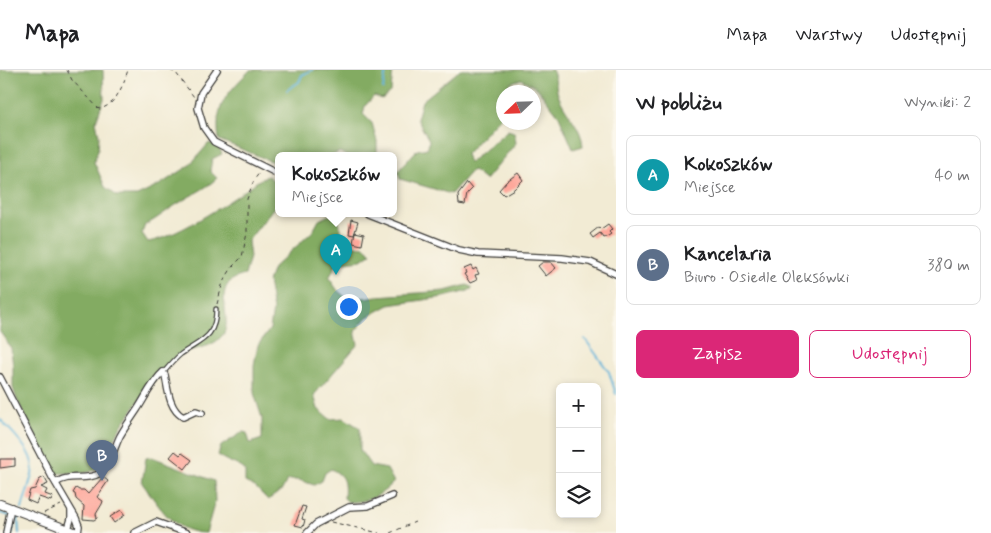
<!DOCTYPE html>
<html lang="pl">
<head>
<meta charset="utf-8">
<style>
  body { margin:0; font-family:Mynerve,sans-serif; background:#f6f6f6; color:#202124 }
  .controls { position:absolute; right:15px; bottom:15px; display:grid; overflow:hidden; border-radius:8px; box-shadow:0 2px 8px #0003 }
  .controls button { width:45px; height:45px; display:grid; place-items:center; padding:0; border:0; border-bottom:1px solid #e0e0e0; background:#fff; color:#202124; font:25px sans-serif }
  .compass { position:absolute; left:496px; top:15px; width:45px; height:45px; border-radius:50%; background:#fff; box-shadow:0 2px 8px #0003; rotate:247deg }
  .you { position:absolute; left:348px; top:236px; width:18px; height:18px; margin:-12px; border:4px solid #fff; border-radius:50%; background:#1a73e8; box-shadow:0 0 0 8px #1a73e833 }
  .badge { display:grid; place-items:center; width:32px; height:32px; border-radius:50%; background:#db2777; color:#fff; font-size:16px; font-weight:700 }
  .pin { position:absolute; translate:-50% -41px; filter:drop-shadow(0 1px 2px #0008) }
  .pin::after { content:''; position:absolute; top:26px; width:18px; height:15px; background:inherit; clip-path:polygon(0 0,100% 0,50% 100%) }
  .popup { position:absolute; left:275px; top:82px; width:122px; height:65px; box-sizing:border-box; display:grid; place-content:center; border-radius:8px; background:#fff; filter:drop-shadow(0 1px 4px #0005); font-size:16px; white-space:nowrap; color:#757577 }
  .popup b { font-size:19px; color:#202124 }
  .popup::after { content:''; position:absolute; left:50%; top:100%; margin-left:-10px; border:10px solid transparent; border-top-color:#fff }
  .list { margin:0; padding:0; list-style:none }
  h2 { display:flex; justify-content:space-between; align-items:center; height:65px; margin:0; padding:0 20px; font-size:21px }
  h2 small { font-size:16px; font-weight:400; color:#757577 }
  .list li { display:grid; grid-template-columns:32px 1fr auto; gap:15px; align-items:center; box-sizing:border-box; height:80px; margin:0 10px 10px; padding:0 10px; border:1px solid #e0e0e0; border-radius:8px }
  .list b { display:block; font-size:19px; white-space:nowrap }
  .list p { margin:0; font-size:16px; white-space:nowrap; color:#757577 }
  .list em { font-size:16px; font-style:normal; color:#757577 }
  .actions { display:flex; gap:10px; padding:15px 20px }
  .actions a { flex:1; padding:11px 0; border:1px solid #db2777; border-radius:8px; text-align:center; font-size:18px; color:#db2777 }
  .actions .main { background:#db2777; color:#fff }
  .icon { flex:none; width:28px; height:28px; fill:none; stroke:currentColor; stroke-width:2; stroke-linecap:round; stroke-linejoin:round }
  .map { position:relative; flex:none; width:616px; height:463px; overflow:hidden }
  header { display:flex; align-items:center; gap:30px; box-sizing:border-box; height:70px; padding:0 25px; background:#fff; border-bottom:1px solid #e0e0e0 }
  header strong { font-size:24px }
  nav { display:flex; gap:28px; margin-inline-start:auto; font-size:18px }
  main { display:flex }
  aside { flex:1; background:#fff }
  .map>svg:first-child { display:block }
  .forest { fill:#83ab62; stroke:#50643f }
  .lines { fill:none; stroke-linecap:round; stroke-linejoin:round }
  .stream { stroke:#5cb2d9; stroke-width:2 }
  .building { fill:#fea89b }
  .service-casing { stroke:#3c3b38; stroke-width:5.5 }
  .minor-casing { stroke:#3c3b38; stroke-width:8 }
  .tertiary-casing { stroke:#3c3b38; stroke-width:10 }
  .path { stroke:#3c3b38; stroke-width:1; stroke-dasharray:4 4; stroke-linecap:butt }
  .service { stroke:#fff; stroke-width:3 }
  .minor { stroke:#fff; stroke-width:5.5 }
  .tertiary { stroke:#fff; stroke-width:8 }
</style>
</head>
<body>
<header>
<strong>Mapa</strong>
<nav><a>Mapa</a><a>Warstwy</a><a>Udostępnij</a></nav>
</header>
<main>
<div class="map">
<svg width="616" height="463" viewBox="0 0 616 463">
  <rect width="100%" height="100%" fill="#fbf7ec"/>
  <filter id="ink" filterUnits="userSpaceOnUse"><feTurbulence type="fractalNoise" baseFrequency=".02" numOctaves="2"/><feDisplacementMap in="SourceGraphic" scale="10" xChannelSelector="R" yChannelSelector="G"/><feConvolveMatrix kernelMatrix="1 2 1 2 8 2 1 2 1" color-interpolation-filters="sRGB"/></filter>
  <filter id="wash" filterUnits="userSpaceOnUse"><feTurbulence type="fractalNoise" baseFrequency=".0096" numOctaves="4" result="noise"/><feDisplacementMap in="SourceGraphic" scale="20" xChannelSelector="R" yChannelSelector="G"/><feGaussianBlur stdDeviation="1.12" result="paint"/><feColorMatrix in="noise" values="0 0 0 0 0 0 0 0 0 0 0 0 0 0 0 0 0 1.4 0 .05"/><feComposite in="paint" operator="in"/></filter>
  <g filter="url(#wash)">
    <rect width="100%" height="100%" fill="#f2ebd4"/>
    <g class="forest">
      <path d="M0,0H103L104,29L96,51L99,66L98,80L94,92L105,117L117,126H137L156,117L189,96L209,73L218,76L222,84L212,89L210,101L217,108C206,119 192,124 179,133C167,140 159,148 145,155L142,163L148,172C175,167 216,140 240,124C251,117 256,110 268,106L278,114V132L248,171L250,187L245,205C241,206 234,208 231,211C215,224 234,251 222,266C209,282 186,276 172,290C156,306 144,323 132,341C128,347 122,354 119,360C112,373 110,387 99,397C89,407 69,401 55,404L17,330L13,318V297L11,278L0,262Z"/>
      <path d="M250,0H393L391,21L382,29L374,26L365,36L363,44L372,53L377,71V86H346L340,82L331,86H278V94L219,70C214,34 227,24 250,0Z"/>
      <path d="M460,0H552C557,9 555,18 559,27C566,44 582,57 583,76L573,79L559,46L537,18L521,9L510,13L508,22H503V44L466,84L469,93L508,60L514,62L516,73L485,110L472,100L451,124L400,109L398,101L417,80L428,78L429,70L417,49L422,31Z"/>
      <path d="M329,145L338,151C343,170 345,176 366,177L371,184L361,190L337,193L329,208L338,221L349,230L377,226L445,221L467,215L473,218L468,221L444,227L389,235L367,247L355,261L358,274L314,325L318,339L330,349L344,348L360,358V380L371,396L387,399L394,412C379,427 369,432 348,432L344,428C345,413 345,406 331,399L325,403L322,411L314,415L299,410H287L282,420L268,430L255,417L245,412V400C236,393 226,392 218,385L221,376L243,362L247,363L250,373L262,369V348L254,323V295L258,275L270,259L273,240L268,211L273,198L313,161L319,150Z"/>
      <path d="M152,387L214,411L215,431L206,463C173,463 160,437 142,413L146,388Z"/>
    </g>
    <g class="lines">
      <g class="stream">
        <path d="M383,19L386,0"/>
        <path d="M287,20L299,12L302,5L312,0"/>
        <path d="M585,269L609,302L616,324"/>
        <path d="M0,349C12,363 37,383 32,405C29,416 25,427 22,439"/>
        <path d="M0,443L18,448"/>
        <path d="M12,463L15,448"/>
        <path d="M19,463L18,448L20,443"/>
      </g>
    </g>
    <g id="blocks">
      <g class="building">
        <path d="M518,103L523,110L514,119L504,125L499,120L507,111Z"/>
        <path d="M467,113L472,119L467,124L465,135L459,134L458,125Z"/>
        <path d="M351,150L358,152L354,165L349,164Z"/>
        <path d="M608,154L612,159L609,162L611,164L608,166L604,168L600,163L593,168L590,164L599,157L601,159Z"/>
        <path d="M355,162L364,164L362,175L353,173Z"/>
        <path d="M543,192H551L556,198L546,206L538,196Z"/>
        <path d="M471,196L473,200L476,198L479,204L475,205L477,210L470,213L464,204L466,203L464,199Z"/>
        <path d="M175,381L180,385L182,383L192,390L185,399L170,387Z"/>
        <path d="M0,389H15V396L0,398Z"/>
        <path d="M44,407L48,414L41,417L47,420L45,424L53,427L51,431L39,427L36,434L27,430L30,420L35,419L39,410Z"/>
        <path d="M103,407L108,411L97,427L103,431L102,434L96,444L97,448L94,450L83,449L84,436L76,429L75,424L73,423L76,418L79,420H84L88,424Z"/>
        <path d="M302,436L306,437L302,449L305,450L303,457L295,455Z"/>
        <path d="M121,440L125,445L114,453L110,447Z"/>
      </g>
    </g>
  </g>
  <g filter="url(#ink)">
    <use href="#blocks" fill-opacity="0" stroke="#3c3b38" stroke-width="1"/>
    <g class="lines">
      <g class="service-casing">
        <path id="service" d="M164,302C169,296 175,289 181,284C201,270 216,268 216,239"/>
      </g>
      <g class="minor-casing">
        <g id="minor">
          <path d="M217,0L201,23L198,38L204,58L214,72L278,104"/>
          <path d="M368,144L459,180L478,184L562,188L590,192L616,204"/>
          <path d="M0,307L52,407L76,448L79,456L78,463"/>
          <path d="M56,413C68,403 87,412 100,403C111,394 114,378 120,366C125,357 131,349 137,340C145,328 152,312 163,302L165,305C168,320 169,339 183,347L196,341L202,343"/>
          <path d="M68,459L71,449V441"/>
          <path d="M6,463L11,437"/>
          <path d="M134,463L156,452L187,463"/>
          <path d="M307,463L316,454L349,437L368,436L392,426"/>
        </g>
      </g>
      <g class="tertiary-casing">
        <path id="tertiary" d="M0,434L77,463"/>
      </g>
      <g class="path">
        <path d="M67,0L72,10L99,39C116,36 123,15 128,0"/>
        <path d="M170,0L176,3L194,27"/>
        <path d="M217,234L223,212L233,196L242,187L247,163V129L254,110L260,102"/>
        <path d="M44,443L61,435"/>
        <path d="M331,452L379,463"/>
        <path d="M390,463L415,452"/>
      </g>
      <use href="#service" class="service"/>
      <use href="#minor" class="minor"/>
      <use href="#tertiary" class="tertiary"/>
    </g>
  </g>
</svg>
<div class="controls">
<button>+</button>
<button>−</button>
<button><svg class="icon" aria-label="layers" viewBox="0 0 24 24"><path d="M12 4l9 5-9 5-9-5zM3 14l9 5 9-5"/></svg></button>
</div>
<svg class="compass" viewBox="-18 -18 36 36"><path d="M0-13l5 13h-10z" fill="#e53935"/><path d="M0 13l5-13h-10z" fill="#757577"/></svg>
<div class="you"></div>
<div class="pin badge" style="left:336px;top:205px;background:#0f9aa8">A</div>
<div class="popup"><b>Kokoszków</b>Miejsce</div>
<div class="pin badge" style="left:102px;top:411px;background:#5c6f8a">B</div>
</div>
<aside>
<h2>W pobliżu<small>Wyniki: 2</small></h2>
<ul class="list">
<li><span class="badge" style="background:#0f9aa8">A</span><div><b>Kokoszków</b><p>Miejsce</p></div><em>40 m</em></li>
<li><span class="badge" style="background:#5c6f8a">B</span><div><b>Kancelaria</b><p>Biuro · Osiedle Oleksówki</p></div><em>380 m</em></li>
</ul>
<div class="actions"><a class="main">Zapisz</a><a>Udostępnij</a></div>
</aside>
</main>
</body>
</html>
